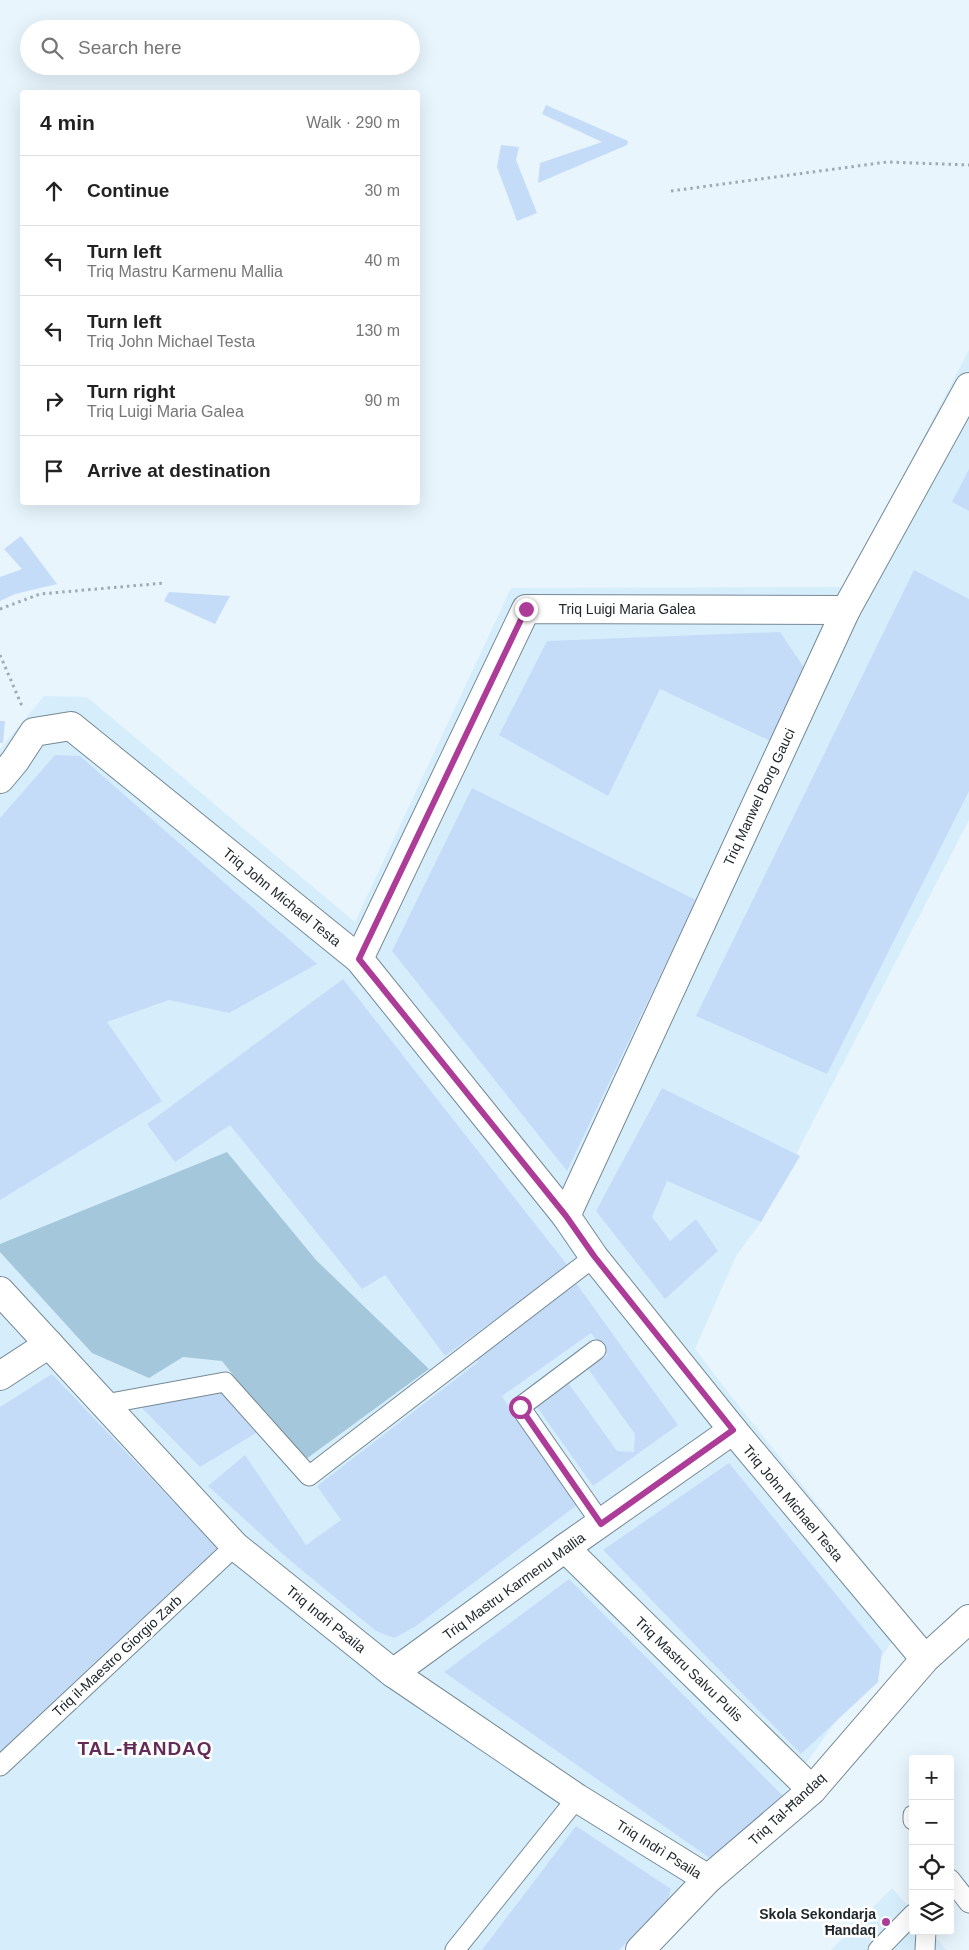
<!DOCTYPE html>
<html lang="en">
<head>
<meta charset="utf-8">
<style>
  body { margin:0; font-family:Helvetica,sans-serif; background:#f6f6f6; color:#222 }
  .controls { position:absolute; right:15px; bottom:15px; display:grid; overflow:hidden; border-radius:5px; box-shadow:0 5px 20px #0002 }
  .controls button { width:45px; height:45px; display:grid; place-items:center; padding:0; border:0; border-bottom:1px solid #e0e0e0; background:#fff; color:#222; font:25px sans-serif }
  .stop { position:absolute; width:15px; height:15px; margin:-11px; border:4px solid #ac3c98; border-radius:50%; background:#fff }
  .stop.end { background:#ac3c98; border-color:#fff; box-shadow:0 1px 5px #0008 }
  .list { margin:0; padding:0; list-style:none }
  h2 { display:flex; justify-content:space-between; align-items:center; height:65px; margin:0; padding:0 20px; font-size:21px }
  h2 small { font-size:16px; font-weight:400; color:#767676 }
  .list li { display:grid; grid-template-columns:32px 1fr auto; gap:15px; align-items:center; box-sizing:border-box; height:70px; padding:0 20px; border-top:1px solid #e0e0e0 }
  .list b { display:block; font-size:19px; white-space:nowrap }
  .list p { margin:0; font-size:16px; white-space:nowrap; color:#767676 }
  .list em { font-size:16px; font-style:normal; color:#767676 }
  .icon { flex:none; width:28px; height:28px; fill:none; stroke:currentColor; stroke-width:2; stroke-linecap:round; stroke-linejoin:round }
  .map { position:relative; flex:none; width:969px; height:1950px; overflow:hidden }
  .search { position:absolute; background:#fff; box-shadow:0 5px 20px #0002; left:20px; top:20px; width:400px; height:55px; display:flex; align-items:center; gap:12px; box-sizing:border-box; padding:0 18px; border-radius:28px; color:#767676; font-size:19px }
  .panel { position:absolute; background:#fff; box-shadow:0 5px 20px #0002; left:20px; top:90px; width:400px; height:415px; border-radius:5px }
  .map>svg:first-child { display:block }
  .built { fill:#d6eefc }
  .green { fill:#a5c7db }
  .building { fill:#c5dcf8 }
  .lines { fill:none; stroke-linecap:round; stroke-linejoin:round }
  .service-casing { stroke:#758995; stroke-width:21 }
  .minor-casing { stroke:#758995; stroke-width:30 }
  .path { stroke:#9faab1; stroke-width:3; stroke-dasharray:2.5 4; stroke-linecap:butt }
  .service { stroke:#fff; stroke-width:19 }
  .minor { stroke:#fff; stroke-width:28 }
  .route { stroke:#ac3c98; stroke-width:6 }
  .poi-dot { fill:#ac3c98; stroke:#fff; stroke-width:2 }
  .labels { text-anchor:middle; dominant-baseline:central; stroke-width:5; stroke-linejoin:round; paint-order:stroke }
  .street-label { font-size:14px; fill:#20282d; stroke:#fff }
  .poi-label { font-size:14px; font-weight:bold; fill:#20282d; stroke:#fff; text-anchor:end }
  .district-label { font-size:19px; font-weight:bold; letter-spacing:1px; fill:#632c58; stroke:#fff }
</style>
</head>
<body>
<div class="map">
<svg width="969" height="1950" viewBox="0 0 969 1950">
  <rect width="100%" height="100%" fill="#e8f5fd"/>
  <g class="built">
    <path d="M969,350V820L761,1222L736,1256L695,1349L731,1396L909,1618L783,1796L622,1950H0V749L44,696L87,697L355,922L511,588L845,587Z"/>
    <path d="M892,1888L913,1912V1931H930L946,1950H831Z"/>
  </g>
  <path class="green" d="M227,1152L316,1260L429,1369L302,1462L222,1361L183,1357L149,1378L92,1353L0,1252V1244Z"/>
  <g class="building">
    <path d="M546,105L628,141L627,145L538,183L540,163L602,142L542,114Z"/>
    <path d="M501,145L519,147L516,160L537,213L517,221L497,167Z"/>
    <path d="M969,469V511L952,502Z"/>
    <path d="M21,536L57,584L15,594L0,601V577L22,569L4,549Z"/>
    <path d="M914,570L969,599V791L827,1074L696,1016Z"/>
    <path d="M169,592L230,596L215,624L164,601Z"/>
    <path d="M780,632L807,672L777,744L660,689L608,796L499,735L547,641Z"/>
    <path d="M0,721H5L3,743H0Z"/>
    <path d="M55,755L80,756L317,964L229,1013L169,1000L107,1022L162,1101L0,1200V818Z"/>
    <path d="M472,788L696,900L567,1171L392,951Z"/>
    <path d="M343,979L568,1266L445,1356L385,1275L362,1289L230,1125L175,1162L147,1124Z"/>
    <path d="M662,1088L800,1156L761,1222L667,1181L652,1217L670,1241L696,1219L718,1251L665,1299L596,1211Z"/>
    <path d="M576,1283L678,1425L593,1486L537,1407L569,1384L617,1451L634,1452L635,1434L588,1369L607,1355L591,1333L502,1396L576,1506L416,1626L394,1638L376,1631L287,1558L208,1486L245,1455L306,1545L341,1520L317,1486L478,1362L474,1356Z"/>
    <path d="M52,1374L217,1548L0,1751V1407Z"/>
    <path d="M220,1392L256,1433L200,1467L140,1406Z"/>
    <path d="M729,1463L882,1651L878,1682L801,1754L603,1550Z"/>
    <path d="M569,1579L783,1796L711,1859L444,1672Z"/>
    <path d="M576,1826L671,1889L667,1902L619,1950H482Z"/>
  </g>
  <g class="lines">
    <g class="service-casing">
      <g id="service">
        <path d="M596,1350L520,1407L601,1523"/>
        <path d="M105,1404L225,1382L309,1476L594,1257"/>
        <path d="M0,1766L235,1546"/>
        <path d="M913,1815V1820"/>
        <path d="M950,1879L969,1903"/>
        <path d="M455,1950L577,1798"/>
        <path d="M878,1950L913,1914"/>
        <path d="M925,1950L926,1931"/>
      </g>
    </g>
    <g class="minor-casing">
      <g id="minor">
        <path d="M0,779L15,761L34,732L71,726L359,959L566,1216L594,1257L733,1430L925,1659"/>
        <path d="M359,959L526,609L846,610"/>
        <path d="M566,1216L846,610L969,387"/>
        <path d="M0,1291L235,1546L393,1673L577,1798L708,1879"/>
        <path d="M0,1376L49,1344"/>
        <path d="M565,1548L812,1790"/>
        <path d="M393,1673L565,1548L733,1430"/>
        <path d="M640,1950L708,1879L812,1790L925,1659L969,1619"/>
      </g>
    </g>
    <g class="path">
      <path d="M671,191L887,162L969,165"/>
      <path d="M0,609L40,594L165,583"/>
      <path d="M0,655L22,706"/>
    </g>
    <use href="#service" class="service"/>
    <use href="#minor" class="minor"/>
  </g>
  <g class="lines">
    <path class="route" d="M520,1407L601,1524L733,1430L594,1256L566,1216L359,959L526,609"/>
  </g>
  <circle class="poi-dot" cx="886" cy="1922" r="5"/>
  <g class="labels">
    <g class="street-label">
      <text x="627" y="609">Triq Luigi Maria Galea</text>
      <text transform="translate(759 797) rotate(-65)">Triq Manwel Borg Gauci</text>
      <text transform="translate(282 897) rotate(39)">Triq John Michael Testa</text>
      <text transform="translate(793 1503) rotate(50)">Triq John Michael Testa</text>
      <text transform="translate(514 1586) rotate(-36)">Triq Mastru Karmenu Mallia</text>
      <text transform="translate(326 1619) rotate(39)">Triq Indrì Psaila</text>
      <text transform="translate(117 1656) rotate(-43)">Triq il-Maestro Giorgio Zarb</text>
      <text transform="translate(689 1669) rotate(44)">Triq Mastru Salvu Pulis</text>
      <text transform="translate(787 1809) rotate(-43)">Triq Tal-Ħandaq</text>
      <text transform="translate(659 1849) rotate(32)">Triq Indrì Psaila</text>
    </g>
    <g class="poi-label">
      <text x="876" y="1914">Skola Sekondarja<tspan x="876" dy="16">Ħandaq</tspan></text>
    </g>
    <g class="district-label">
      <text x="145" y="1748">TAL-ĦANDAQ</text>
    </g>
  </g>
</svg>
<div class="controls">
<button>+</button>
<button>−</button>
<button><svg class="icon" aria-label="locate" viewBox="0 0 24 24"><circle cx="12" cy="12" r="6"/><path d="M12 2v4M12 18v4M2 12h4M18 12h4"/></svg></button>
<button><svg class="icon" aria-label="layers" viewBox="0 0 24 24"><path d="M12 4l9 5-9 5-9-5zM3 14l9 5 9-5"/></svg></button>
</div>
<div class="stop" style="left:520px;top:1407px"></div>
<div class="stop end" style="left:526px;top:609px"></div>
<div class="search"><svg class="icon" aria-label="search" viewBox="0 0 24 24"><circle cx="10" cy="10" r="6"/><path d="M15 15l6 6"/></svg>Search here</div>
<section class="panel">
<h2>4 min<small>Walk · 290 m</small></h2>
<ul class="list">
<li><svg class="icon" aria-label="ahead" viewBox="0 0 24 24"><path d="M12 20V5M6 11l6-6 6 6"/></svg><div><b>Continue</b></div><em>30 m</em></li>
<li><svg class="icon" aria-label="left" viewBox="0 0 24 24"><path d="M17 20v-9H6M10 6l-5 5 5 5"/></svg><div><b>Turn left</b><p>Triq Mastru Karmenu Mallia</p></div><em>40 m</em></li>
<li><svg class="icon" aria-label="left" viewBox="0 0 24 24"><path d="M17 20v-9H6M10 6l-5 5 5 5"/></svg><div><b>Turn left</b><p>Triq John Michael Testa</p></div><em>130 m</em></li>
<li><svg class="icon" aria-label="right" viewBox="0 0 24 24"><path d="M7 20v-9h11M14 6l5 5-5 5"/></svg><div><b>Turn right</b><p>Triq Luigi Maria Galea</p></div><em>90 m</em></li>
<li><svg class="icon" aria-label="arrive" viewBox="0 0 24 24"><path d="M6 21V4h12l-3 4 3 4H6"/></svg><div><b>Arrive at destination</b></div></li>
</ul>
</section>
</div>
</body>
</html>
